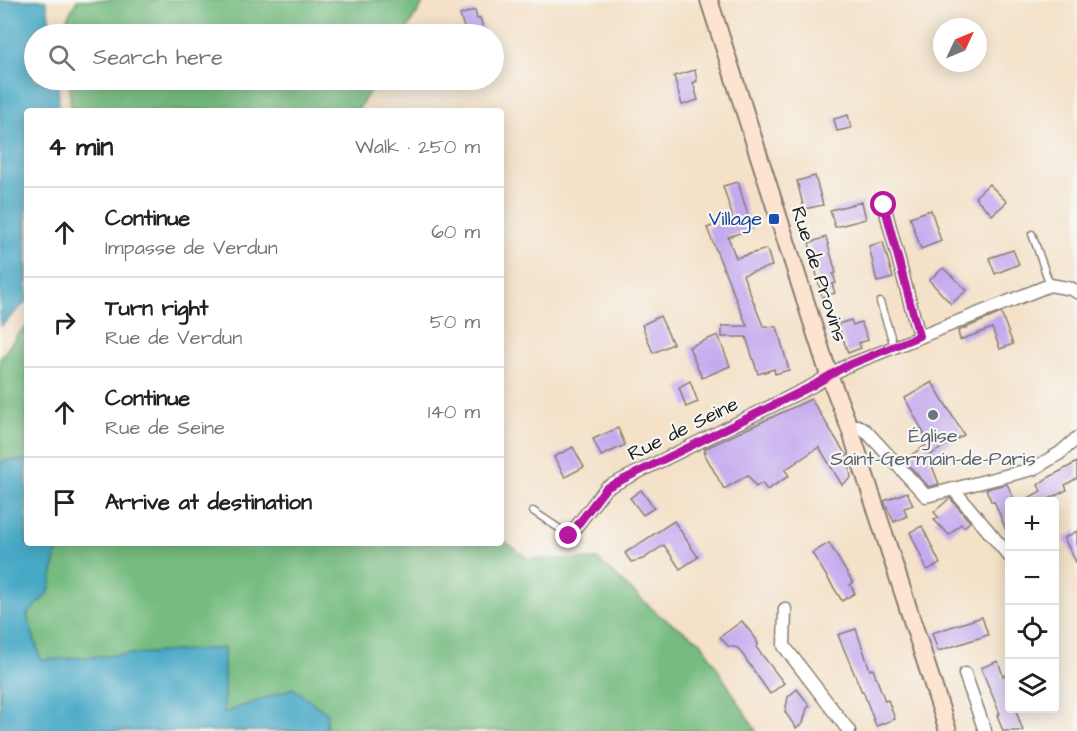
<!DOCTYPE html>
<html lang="en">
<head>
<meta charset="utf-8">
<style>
  body { margin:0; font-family:"Architects Daughter",sans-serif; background:#f6f6f6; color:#222 }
  .controls { position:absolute; right:18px; bottom:18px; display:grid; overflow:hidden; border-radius:6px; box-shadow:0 3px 15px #0003 }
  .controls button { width:54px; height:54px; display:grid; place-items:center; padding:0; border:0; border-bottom:2px solid #e0e0e0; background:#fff; color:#222; font:30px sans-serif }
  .compass { position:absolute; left:933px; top:18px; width:54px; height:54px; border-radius:50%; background:#fff; box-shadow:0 3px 15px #0003; rotate:46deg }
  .stop { position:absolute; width:18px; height:18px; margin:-14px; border:4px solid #b5179e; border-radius:50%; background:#fff }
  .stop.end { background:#b5179e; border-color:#fff; box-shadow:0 2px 6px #0008 }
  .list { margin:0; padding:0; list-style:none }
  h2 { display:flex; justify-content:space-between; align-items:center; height:78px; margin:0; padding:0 24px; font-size:26px }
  h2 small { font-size:20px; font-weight:400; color:#767676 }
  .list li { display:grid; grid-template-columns:39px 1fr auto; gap:18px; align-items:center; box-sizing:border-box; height:90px; padding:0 24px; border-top:2px solid #e0e0e0 }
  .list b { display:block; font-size:22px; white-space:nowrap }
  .list p { margin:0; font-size:20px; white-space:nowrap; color:#767676 }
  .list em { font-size:20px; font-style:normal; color:#767676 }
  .icon { flex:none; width:33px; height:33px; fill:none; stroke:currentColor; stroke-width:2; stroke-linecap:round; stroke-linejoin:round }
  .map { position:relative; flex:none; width:1077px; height:731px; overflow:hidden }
  .search { position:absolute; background:#fff; box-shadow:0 3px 15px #0003; left:24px; top:24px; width:480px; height:66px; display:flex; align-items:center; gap:15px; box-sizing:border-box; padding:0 21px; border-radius:33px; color:#767676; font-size:22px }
  .panel { position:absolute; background:#fff; box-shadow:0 3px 15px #0003; left:24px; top:108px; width:480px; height:438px; border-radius:6px }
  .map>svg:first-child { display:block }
  .forest { fill:#76bc80; stroke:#496c4e; stroke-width:1.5 }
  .water { fill:#46a9c6; stroke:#316271; stroke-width:1.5 }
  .building { fill:#c3a9ef }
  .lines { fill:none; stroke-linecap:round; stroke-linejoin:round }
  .lane-casing { stroke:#887e72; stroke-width:9 }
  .street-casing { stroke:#887e72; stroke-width:15 }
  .secondary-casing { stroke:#887e72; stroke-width:20 }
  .lane { stroke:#fff; stroke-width:6 }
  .street { stroke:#fff; stroke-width:12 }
  .secondary { stroke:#fde4d1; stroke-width:16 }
  .route { stroke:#b5179e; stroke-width:8 }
  .transit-dot { fill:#1a4fb4; stroke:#f6f6f2; stroke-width:2 }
  .worship-dot { fill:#6b7280; stroke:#f6f6f2; stroke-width:2 }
  .labels { text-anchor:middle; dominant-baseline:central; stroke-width:4.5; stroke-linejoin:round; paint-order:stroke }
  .transit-label { font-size:20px; fill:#164399; stroke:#f6f6f2; text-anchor:end }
  .street-label { font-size:20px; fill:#1c1c1c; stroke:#f6f6f2 }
  .worship-label { font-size:20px; fill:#5b616d; stroke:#f6f6f2 }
</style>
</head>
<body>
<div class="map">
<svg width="1077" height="731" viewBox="0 0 1077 731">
  <rect width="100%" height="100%" fill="#f6f6f2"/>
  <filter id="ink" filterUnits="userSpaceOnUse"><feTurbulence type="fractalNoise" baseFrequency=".0167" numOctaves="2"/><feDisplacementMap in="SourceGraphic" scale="12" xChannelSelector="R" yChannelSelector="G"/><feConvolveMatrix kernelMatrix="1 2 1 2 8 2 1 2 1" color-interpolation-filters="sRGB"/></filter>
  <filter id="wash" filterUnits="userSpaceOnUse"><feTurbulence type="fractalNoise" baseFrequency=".008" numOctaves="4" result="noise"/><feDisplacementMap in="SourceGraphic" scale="24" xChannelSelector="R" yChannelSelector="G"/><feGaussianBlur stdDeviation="1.35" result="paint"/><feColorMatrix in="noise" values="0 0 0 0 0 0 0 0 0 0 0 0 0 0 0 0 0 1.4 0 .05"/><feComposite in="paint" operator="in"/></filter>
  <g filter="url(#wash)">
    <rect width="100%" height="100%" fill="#f4e1c7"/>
    <g class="forest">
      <path d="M77,0H425L404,34H66L65,22Z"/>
      <path d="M69,80H377L357,111H71Z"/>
      <path d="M27,327V543H501V538L528,559H597L659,615L701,642L756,731H0V359L18,334Z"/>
    </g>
    <g class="water">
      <path d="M0,0H46L52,34H34V80H58L59,111H27V301L0,327Z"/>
      <path d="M5,460H27V543H59L49,592L27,615L41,660L224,648V713L293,688L327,713L326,731H0V465Z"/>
    </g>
    <g id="blocks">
      <g class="building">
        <path d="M475,10L477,19L480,18L485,34H466L460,15Z"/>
        <path d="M695,70L697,81L693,83L698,100L682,105L674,76Z"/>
        <path d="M848,115L851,128L837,131L834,119Z"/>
        <path d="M815,176L823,205L804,209L797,181Z"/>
        <path d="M738,182L752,229L728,237L736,258L767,249L772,266L743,275L763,326L777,327L789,370L775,374L774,369L758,374L746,337H722V326H747L707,228L733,218L723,186Z"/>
        <path d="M989,184L1007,202L992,215L975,197Z"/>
        <path d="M862,202L866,219L835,227L830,210Z"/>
        <path d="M931,210L941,241L921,249L910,217Z"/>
        <path d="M826,237L836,273L833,274L836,283L832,284L835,293L822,297L809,243Z"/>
        <path d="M883,242L893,278L877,282L869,246Z"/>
        <path d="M1013,250L1019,264L995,274L989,258Z"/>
        <path d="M943,268L967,290L951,304L929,280Z"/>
        <path d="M1001,313L1013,344L1000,349L992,328L960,340L958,331Z"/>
        <path d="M660,316L673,344L653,353L642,325Z"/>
        <path d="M851,320L853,325L861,322L868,340L859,343L861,348L848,353L838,324Z"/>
        <path d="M718,335L730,366L702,378L689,347Z"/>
        <path d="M690,381L698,402L686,407L679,387Z"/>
        <path d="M932,382L964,435L928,456L939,484L929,487L904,460L929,443L905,398Z"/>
        <path d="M811,399L848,458L851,478L842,485L819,447L785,470L789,476L767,490L762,483L756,487L748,475L724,489L704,453L706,452L704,449Z"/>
        <path d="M618,428L625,445L601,456L593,439Z"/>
        <path d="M573,447L584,467L565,477L554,457Z"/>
        <path d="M1077,462V478L1065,485L1067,490L1045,501H1023L1041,491L1038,485L1046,479Z"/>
        <path d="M1007,484L1015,501H1010L1009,537L994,501H991L986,489Z"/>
        <path d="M641,490L654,508L643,515L630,498Z"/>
        <path d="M907,492L913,505L904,508L907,516L894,522L884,501Z"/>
        <path d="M950,498L970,522L964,527L961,524L949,535L934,520L939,518L934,512Z"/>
        <path d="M674,521L698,557L680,569L664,545L643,559L631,562L625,553Z"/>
        <path d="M922,526L940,564L927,570L910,532Z"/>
        <path d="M1077,531V564L1064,538Z"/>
        <path d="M829,543L853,583L850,585L855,593L842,601L812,553Z"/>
        <path d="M982,617L988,635L938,651L932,633Z"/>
        <path d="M742,621L756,639L758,645L756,647L784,683L770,694L738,648L728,646L720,637Z"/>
        <path d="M856,629L870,670L873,669L885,701L888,700L895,719L876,726L863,691L862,692L838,635Z"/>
        <path d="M998,661L1003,676L1006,675L1010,685V708H1015L1023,731H1003L997,715L1000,714L981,668Z"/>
        <path d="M797,689L810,706L807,708L803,723L796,728L785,712L788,697Z"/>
      </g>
    </g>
  </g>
  <g filter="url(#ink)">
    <use href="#blocks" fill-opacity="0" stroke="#887e72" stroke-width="1.5"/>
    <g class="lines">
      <g class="lane-casing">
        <g id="lane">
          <path d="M1032,234L1050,285"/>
          <path d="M880,302L894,346"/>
          <path d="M533,511L569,535"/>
        </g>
      </g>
      <g class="street-casing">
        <g id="street">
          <path d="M884,205L919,336"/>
          <path d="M850,429L858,426L866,431L926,496L1033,469L1060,453L1077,438"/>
          <path d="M954,490L1010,557"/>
          <path d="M569,536L606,488L812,386L844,367L1050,285L1072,289L1077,292"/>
          <path d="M785,609L784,646L849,731"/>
          <path d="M965,674L985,731"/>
        </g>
      </g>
      <g class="secondary-casing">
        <path id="secondary" d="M709,0L829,375L850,429L948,731"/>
      </g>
      <use href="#lane" class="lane"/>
      <use href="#street" class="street"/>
      <use href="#secondary" class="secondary"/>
    </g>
  </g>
  <g class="lines" filter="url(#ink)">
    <path class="route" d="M569,536L606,488L812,386L844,367L919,336L884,205"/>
  </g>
  <rect class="transit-dot" x="768" y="213" width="12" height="12" rx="3"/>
  <circle class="worship-dot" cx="933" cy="415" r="6"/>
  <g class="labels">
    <g class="transit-label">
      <text x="762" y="219">Village</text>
    </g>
    <g class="street-label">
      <text transform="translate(819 274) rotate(72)">Rue de Provins</text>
      <text transform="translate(683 429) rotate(-26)">Rue de Seine</text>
    </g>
    <g class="worship-label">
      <text x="933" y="436">Église<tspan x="933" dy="23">Saint-Germain-de-Paris</tspan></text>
    </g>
  </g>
</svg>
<div class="controls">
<button>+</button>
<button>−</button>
<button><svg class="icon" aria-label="locate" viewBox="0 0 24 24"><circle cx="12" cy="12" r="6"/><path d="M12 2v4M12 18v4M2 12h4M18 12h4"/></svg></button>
<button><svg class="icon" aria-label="layers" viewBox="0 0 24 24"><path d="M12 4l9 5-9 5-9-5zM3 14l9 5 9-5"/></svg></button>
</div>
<svg class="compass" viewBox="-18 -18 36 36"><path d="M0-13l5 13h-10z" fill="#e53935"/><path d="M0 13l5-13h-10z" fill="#767676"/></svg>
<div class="stop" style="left:884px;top:205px"></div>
<div class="stop end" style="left:569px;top:536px"></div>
<div class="search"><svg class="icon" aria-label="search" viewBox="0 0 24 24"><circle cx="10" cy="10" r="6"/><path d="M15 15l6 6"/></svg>Search here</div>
<section class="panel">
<h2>4 min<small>Walk · 250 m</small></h2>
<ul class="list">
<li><svg class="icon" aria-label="ahead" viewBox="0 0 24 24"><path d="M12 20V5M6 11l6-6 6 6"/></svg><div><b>Continue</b><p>Impasse de Verdun</p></div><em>60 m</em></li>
<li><svg class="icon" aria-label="right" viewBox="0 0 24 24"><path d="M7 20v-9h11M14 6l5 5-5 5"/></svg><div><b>Turn right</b><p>Rue de Verdun</p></div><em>50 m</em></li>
<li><svg class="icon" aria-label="ahead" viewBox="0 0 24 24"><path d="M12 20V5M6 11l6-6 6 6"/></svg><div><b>Continue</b><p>Rue de Seine</p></div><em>140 m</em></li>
<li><svg class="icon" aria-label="arrive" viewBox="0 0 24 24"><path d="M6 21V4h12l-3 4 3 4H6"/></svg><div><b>Arrive at destination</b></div></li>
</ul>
</section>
</div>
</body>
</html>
